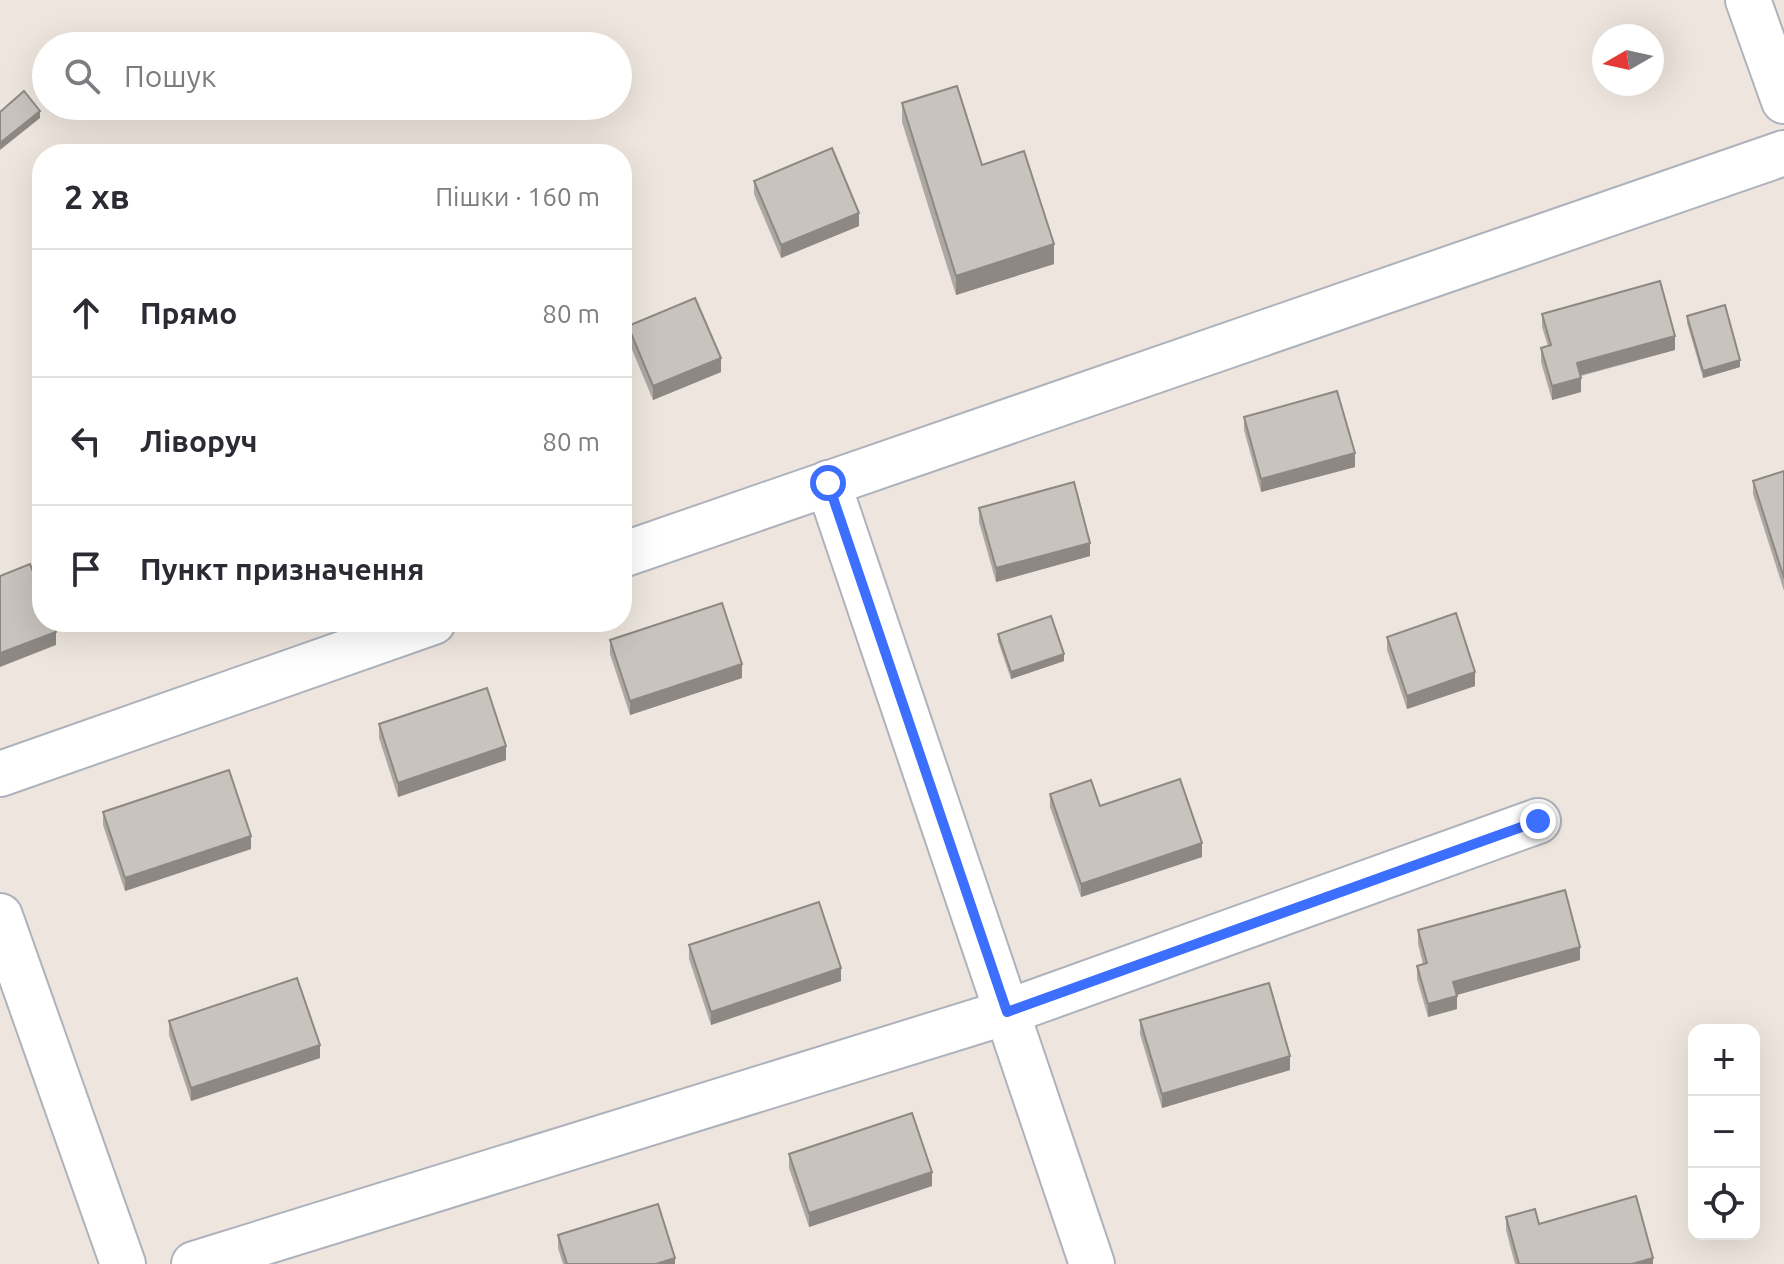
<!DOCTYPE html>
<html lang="uk">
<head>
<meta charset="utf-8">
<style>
  body { margin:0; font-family:Ubuntu,sans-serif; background:#f2f2f3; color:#2b2b33 }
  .controls { position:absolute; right:24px; bottom:24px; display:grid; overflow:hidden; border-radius:16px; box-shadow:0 8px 32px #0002 }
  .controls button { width:72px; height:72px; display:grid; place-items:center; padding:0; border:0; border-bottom:2px solid #e1e1e2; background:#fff; color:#2b2b33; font:40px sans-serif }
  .compass { position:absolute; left:1592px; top:24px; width:72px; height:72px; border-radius:50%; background:#fff; box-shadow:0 8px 32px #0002; rotate:261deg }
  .stop { position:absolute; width:24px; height:24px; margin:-18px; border:6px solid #3c6ffd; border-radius:50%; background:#fff }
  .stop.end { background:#3c6ffd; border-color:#fff; box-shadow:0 2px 8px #0008 }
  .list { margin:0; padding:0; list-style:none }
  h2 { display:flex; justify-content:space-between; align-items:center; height:104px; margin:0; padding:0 32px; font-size:34px }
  h2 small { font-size:26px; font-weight:400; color:#7c7c81 }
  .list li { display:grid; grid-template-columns:52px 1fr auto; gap:24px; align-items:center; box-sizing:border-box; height:128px; padding:0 32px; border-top:2px solid #e1e1e2 }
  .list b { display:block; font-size:30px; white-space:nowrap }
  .list em { font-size:26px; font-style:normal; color:#7c7c81 }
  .icon { flex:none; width:44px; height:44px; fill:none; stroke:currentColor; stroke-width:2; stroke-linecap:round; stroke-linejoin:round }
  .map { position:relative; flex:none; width:1784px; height:1264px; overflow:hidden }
  .search { position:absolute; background:#fff; box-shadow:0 8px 32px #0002; left:32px; top:32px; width:600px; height:88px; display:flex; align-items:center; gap:20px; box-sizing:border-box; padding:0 28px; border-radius:44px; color:#7c7c81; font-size:30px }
  .panel { position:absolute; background:#fff; box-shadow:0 8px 32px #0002; left:32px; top:144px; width:600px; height:488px; border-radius:32px }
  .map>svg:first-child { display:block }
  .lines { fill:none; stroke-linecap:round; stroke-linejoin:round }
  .minor-casing { stroke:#aeb2bc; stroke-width:48 }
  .minor { stroke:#fff; stroke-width:44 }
  .wall { fill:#ada8a3 }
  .shaded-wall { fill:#8d8884 }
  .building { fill:#c9c3bd; stroke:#8d8884; stroke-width:2 }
  .route { stroke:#3c6ffd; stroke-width:10 }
</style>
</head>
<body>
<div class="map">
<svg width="1784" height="1264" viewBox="0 0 1784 1264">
  <rect width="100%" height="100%" fill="#eee6de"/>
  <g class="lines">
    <g class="minor-casing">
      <g id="minor">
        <path d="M1748,0L1784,101"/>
        <path d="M828,483L1092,1264"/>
        <path d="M622,555L1784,153"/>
        <path d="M0,774L433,622"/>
        <path d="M0,916L123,1264"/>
        <path d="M194,1264L1007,1012L1538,821"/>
      </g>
    </g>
    <use href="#minor" class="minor"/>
  </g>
  <g class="wall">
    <path d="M902,103L982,165L1054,264L956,295L902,122Z"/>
    <path d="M754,181L859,226L781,258L754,194Z"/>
    <path d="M1542,314L1675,350L1581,376V392L1552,400L1541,362V348L1548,346L1542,327Z"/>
    <path d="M1687,316L1740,367L1703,378L1687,323Z"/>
    <path d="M628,326L721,372L653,400L628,340Z"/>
    <path d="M1244,417L1355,467L1261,492L1244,430Z"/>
    <path d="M1784,471V591L1753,494V481Z"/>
    <path d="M979,508L1090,556L996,582L979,522Z"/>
    <path d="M998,634L1064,661L1011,679L998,641Z"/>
    <path d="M1387,637L1475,686L1407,709L1387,650Z"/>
    <path d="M610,640L742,678L630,715L610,654Z"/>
    <path d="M379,724L506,760L398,797L379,738Z"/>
    <path d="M1050,794L1100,806L1202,857L1081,897L1050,807Z"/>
    <path d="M103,812L251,849L125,891L103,825Z"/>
    <path d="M1418,930L1580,960L1457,995V1009L1428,1017L1417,979V966L1423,964L1418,944Z"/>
    <path d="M689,945L841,981L711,1025L689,959Z"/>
    <path d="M1140,1020L1290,1070L1162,1108L1140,1034Z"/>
    <path d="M169,1021L320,1058L191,1101L169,1035Z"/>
    <path d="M789,1154L932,1186L809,1227L789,1168Z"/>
    <path d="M1506,1217L1539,1224L1653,1264H1515L1506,1230Z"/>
    <path d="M558,1235L675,1264H563L558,1248Z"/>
  </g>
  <g class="shaded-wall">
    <path d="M40,111V118L0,150V143Z"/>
    <path d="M859,213V226L781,258V245Z"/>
    <path d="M1054,244V264L956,295V276Z"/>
    <path d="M1675,336V350L1577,376V363Z"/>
    <path d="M721,358V372L653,400V386Z"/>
    <path d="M1740,360V367L1703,378V371Z"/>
    <path d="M1581,378V392L1552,400V386Z"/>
    <path d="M1355,453V467L1261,492V479Z"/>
    <path d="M1090,543V556L996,582V568Z"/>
    <path d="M56,632V645L0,667V653Z"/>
    <path d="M1064,654V661L1011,679V672Z"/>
    <path d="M742,664V678L630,715V701Z"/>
    <path d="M1475,672V686L1407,709V696Z"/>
    <path d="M506,746V760L398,797V783Z"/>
    <path d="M251,836V849L125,891V878Z"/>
    <path d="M1202,843V857L1081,897V884Z"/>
    <path d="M1580,947V960L1453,996V982Z"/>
    <path d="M841,968V981L711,1025V1012Z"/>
    <path d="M1457,996V1009L1428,1017V1004Z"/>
    <path d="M320,1045V1058L191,1101V1088Z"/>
    <path d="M1290,1056V1070L1162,1108V1094Z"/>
    <path d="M932,1172V1186L809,1227V1213Z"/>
    <path d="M675,1258V1264H656Z"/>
    <path d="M1653,1258V1264H1632Z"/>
  </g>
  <g class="building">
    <path d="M957,86L982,165L1024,151L1054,244L956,276L902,103Z"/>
    <path d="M24,91L40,111L0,143V112Z"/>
    <path d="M832,148L859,213L781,245L754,181Z"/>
    <path d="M1660,281L1675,336L1577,363L1581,378L1552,386L1541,348L1551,345L1542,314Z"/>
    <path d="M695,298L721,358L653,386L628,326Z"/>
    <path d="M1725,305L1740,360L1703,371L1687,316Z"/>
    <path d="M1337,391L1355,453L1261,479L1244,417Z"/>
    <path d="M1784,471V578L1753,481Z"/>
    <path d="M1074,482L1090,543L996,568L979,508Z"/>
    <path d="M30,564L42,595V622H53L56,632L0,653V576Z"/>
    <path d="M722,603L742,664L630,701L610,640Z"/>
    <path d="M1456,613L1475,672L1407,696L1387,637Z"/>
    <path d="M1051,616L1064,654L1011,672L998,634Z"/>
    <path d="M487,688L506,746L398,783L379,724Z"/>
    <path d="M229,770L251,836L125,878L103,812Z"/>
    <path d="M1180,779L1202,843L1081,884L1050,794L1091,780L1100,806Z"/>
    <path d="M1565,890L1580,947L1453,982L1457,996L1428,1004L1417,966L1427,963L1418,930Z"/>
    <path d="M819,902L841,968L711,1012L689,945Z"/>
    <path d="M297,978L320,1045L191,1088L169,1021Z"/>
    <path d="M1269,983L1290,1056L1162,1094L1140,1020Z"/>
    <path d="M912,1113L932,1172L809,1213L789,1154Z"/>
    <path d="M1636,1196L1653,1258L1632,1264H1519L1506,1217L1535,1209L1539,1224Z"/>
    <path d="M658,1204L675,1258L656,1264H567L558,1235Z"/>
  </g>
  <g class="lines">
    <path class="route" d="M828,483L1007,1012L1538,821"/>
  </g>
</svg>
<div class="controls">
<button>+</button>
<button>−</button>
<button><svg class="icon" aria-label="locate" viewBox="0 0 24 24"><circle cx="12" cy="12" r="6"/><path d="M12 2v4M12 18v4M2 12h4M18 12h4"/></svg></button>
</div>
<svg class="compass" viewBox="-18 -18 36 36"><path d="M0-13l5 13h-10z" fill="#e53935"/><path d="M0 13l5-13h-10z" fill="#7c7c81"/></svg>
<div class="stop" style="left:828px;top:483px"></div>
<div class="stop end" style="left:1538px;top:821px"></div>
<div class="search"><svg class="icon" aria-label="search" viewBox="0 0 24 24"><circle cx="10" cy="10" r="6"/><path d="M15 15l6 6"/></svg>Пошук</div>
<section class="panel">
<h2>2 хв<small>Пішки · 160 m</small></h2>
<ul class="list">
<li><svg class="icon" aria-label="ahead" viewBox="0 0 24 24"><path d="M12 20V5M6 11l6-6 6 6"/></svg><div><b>Прямо</b></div><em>80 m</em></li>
<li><svg class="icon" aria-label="left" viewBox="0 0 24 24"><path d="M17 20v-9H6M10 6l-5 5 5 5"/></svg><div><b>Ліворуч</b></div><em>80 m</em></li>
<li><svg class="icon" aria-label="arrive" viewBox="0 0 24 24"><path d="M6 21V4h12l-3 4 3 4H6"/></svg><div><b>Пункт призначення</b></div></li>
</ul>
</section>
</div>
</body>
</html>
